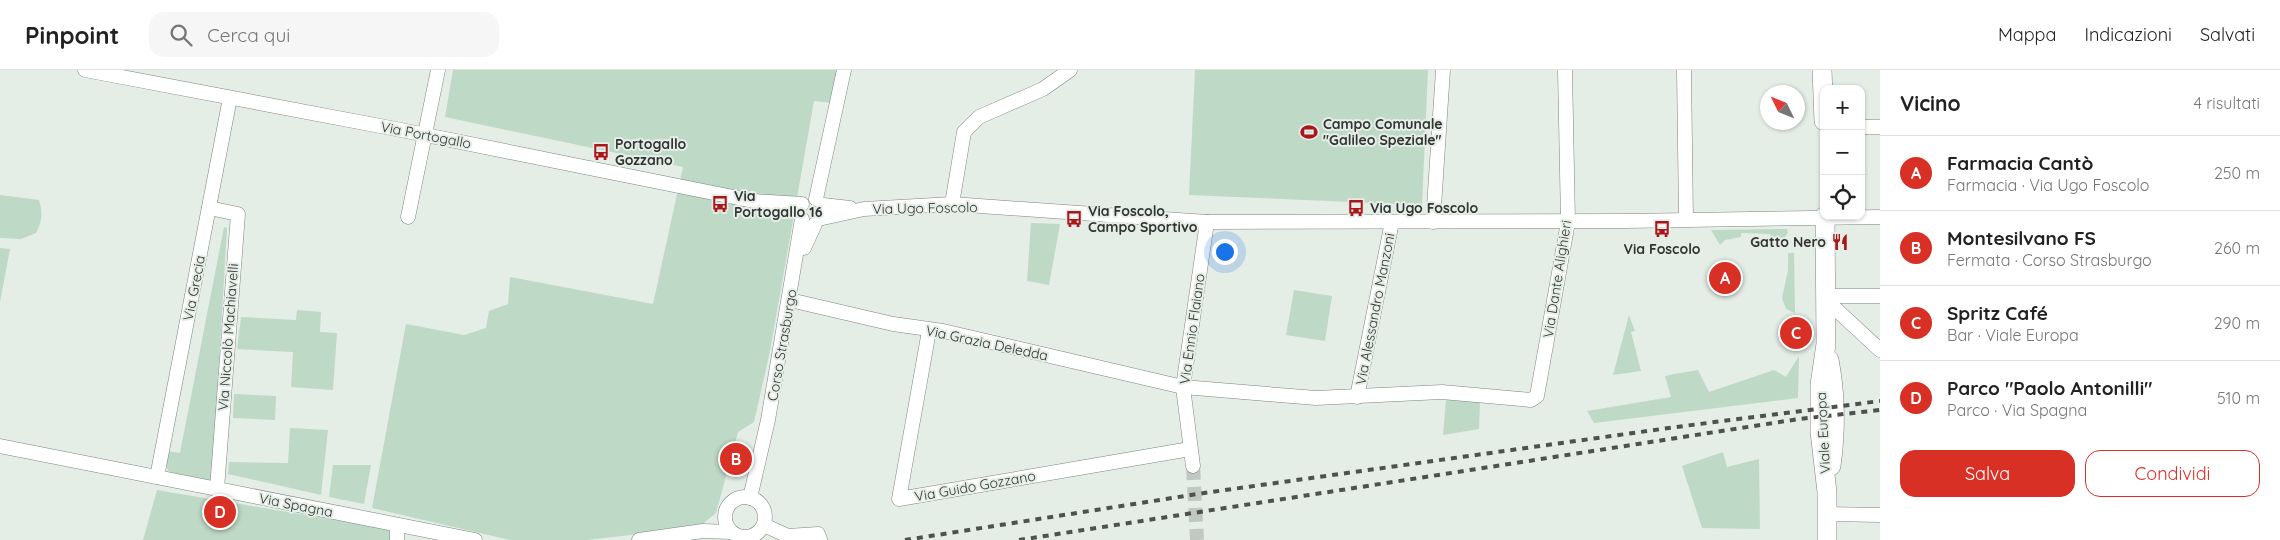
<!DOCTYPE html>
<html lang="it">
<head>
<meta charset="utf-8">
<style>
  body { margin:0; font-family:Quicksand,sans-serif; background:#f6f6f6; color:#222 }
  .controls { position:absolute; right:15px; top:15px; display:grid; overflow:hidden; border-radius:10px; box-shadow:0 1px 4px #0004 }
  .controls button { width:45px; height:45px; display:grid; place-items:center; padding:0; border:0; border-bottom:1px solid #e0e0e0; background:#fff; color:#222; font:25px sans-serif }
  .compass { position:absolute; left:1760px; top:15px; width:45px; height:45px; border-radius:50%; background:#fff; box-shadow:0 1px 4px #0004; rotate:313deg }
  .you { position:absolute; left:1224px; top:181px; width:18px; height:18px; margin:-12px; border:4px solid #fff; border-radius:50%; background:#1a73e8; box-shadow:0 0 0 8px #1a73e833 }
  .badge { display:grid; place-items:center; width:32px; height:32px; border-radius:50%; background:#d93025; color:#fff; font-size:16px; font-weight:700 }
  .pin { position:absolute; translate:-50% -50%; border:2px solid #fff; box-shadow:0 1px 5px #0006 }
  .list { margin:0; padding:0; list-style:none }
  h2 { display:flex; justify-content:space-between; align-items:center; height:65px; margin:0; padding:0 20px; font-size:21px }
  h2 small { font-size:16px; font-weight:400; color:#767676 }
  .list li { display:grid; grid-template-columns:32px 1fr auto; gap:15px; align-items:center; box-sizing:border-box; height:75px; padding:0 20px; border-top:1px solid #e0e0e0 }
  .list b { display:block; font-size:19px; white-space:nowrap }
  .list p { margin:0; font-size:16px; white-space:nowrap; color:#767676 }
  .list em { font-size:16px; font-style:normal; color:#767676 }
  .actions { display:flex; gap:10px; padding:15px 20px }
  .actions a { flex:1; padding:11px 0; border:1px solid #d93025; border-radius:15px; text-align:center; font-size:18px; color:#d93025 }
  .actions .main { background:#d93025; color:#fff }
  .icon { flex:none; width:28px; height:28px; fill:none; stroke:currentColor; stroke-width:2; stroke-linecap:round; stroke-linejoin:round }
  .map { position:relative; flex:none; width:1880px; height:470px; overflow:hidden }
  header { display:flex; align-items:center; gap:30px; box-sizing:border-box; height:70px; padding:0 25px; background:#fff; border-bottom:1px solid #e0e0e0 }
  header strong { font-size:24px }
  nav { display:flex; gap:28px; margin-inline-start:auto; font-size:18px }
  .search { width:350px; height:45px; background:#f6f6f6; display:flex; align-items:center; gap:12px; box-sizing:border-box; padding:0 18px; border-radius:15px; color:#767676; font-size:19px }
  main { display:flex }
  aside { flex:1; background:#fff }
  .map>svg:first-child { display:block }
  .green { fill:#bed9c6 }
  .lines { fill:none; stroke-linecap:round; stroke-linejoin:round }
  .street-tunnel { stroke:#c1c8c3; stroke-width:14; stroke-dasharray:14 7; stroke-linecap:butt }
  .street-casing { stroke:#7d857f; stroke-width:15 }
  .secondary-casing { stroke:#7d857f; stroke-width:20 }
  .street { stroke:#fff; stroke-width:14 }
  .secondary { stroke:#fff; stroke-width:19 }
  .rail { stroke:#4e524f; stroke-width:4; stroke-dasharray:6 6; stroke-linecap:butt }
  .labels { text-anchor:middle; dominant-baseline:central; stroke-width:4; stroke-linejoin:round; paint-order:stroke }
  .poi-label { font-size:14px; font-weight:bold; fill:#313432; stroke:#e5ede7; text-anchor:start }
  .street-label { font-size:14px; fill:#313432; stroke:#e5ede7 }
</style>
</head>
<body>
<header>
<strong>Pinpoint</strong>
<div class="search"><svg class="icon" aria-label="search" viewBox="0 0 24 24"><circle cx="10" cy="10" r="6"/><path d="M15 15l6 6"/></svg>Cerca qui</div>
<nav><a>Mappa</a><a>Indicazioni</a><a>Salvati</a></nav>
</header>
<main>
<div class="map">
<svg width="1880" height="470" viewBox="0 0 1880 470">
  <rect width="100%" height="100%" fill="#e5ede7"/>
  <g class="green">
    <path d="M453,0H838L832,33L814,31L770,281L754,352L738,362L716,443L699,457L587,470H510L372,438L406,254L464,265L486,258L489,241L508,234L510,207L653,234L683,97L445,47Z"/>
    <path d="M1195,0H1428L1422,135L1189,125Z"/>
    <path d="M0,125L39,130C43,143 42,151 36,163L21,169L0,168Z"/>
    <path d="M1031,153L1060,154L1049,215L1027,211Z"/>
    <path d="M224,157L227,158L212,413L170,403L167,398V381L180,383Z"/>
    <path d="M1787,159L1788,163L1781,171L1770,168V164L1741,163V167L1725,170L1720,175L1711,160Z"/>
    <path d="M0,178L10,179L0,232Z"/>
    <path d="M1788,183H1794L1795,243L1786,239L1782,228L1788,200Z"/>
    <path d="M1294,220L1332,226L1325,271L1286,265Z"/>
    <path d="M297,240L321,242L320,262L337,263L333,320L291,317L293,282L237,279L241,247L296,250Z"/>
    <path d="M1629,245L1635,261L1631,262L1641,301L1613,305Z"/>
    <path d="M1799,286L1798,328L1594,353L1587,341L1671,327L1665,306L1669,305L1698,300L1709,322L1774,300L1786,307Z"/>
    <path d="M234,324L276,326L275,350L233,348Z"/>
    <path d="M1446,330L1480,331L1479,359L1443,365Z"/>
    <path d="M290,358L328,360L321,425L228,404L229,392L288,393Z"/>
    <path d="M1723,382L1727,397L1759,389L1760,459L1702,458L1682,396Z"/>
    <path d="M333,395H371L364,434L329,427Z"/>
    <path d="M157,420L389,459L390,470H143Z"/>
  </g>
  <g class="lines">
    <path class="street-tunnel" d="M1193,396L1197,470"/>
    <g class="street-casing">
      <g id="street">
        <path d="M85,0L396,59L753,131L802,134"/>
        <path d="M1684,0L1686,149"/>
        <path d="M1861,57H1880"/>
        <path d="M816,129L844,0"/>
        <path d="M952,134L964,62L979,47L1043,19L1070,0"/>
        <path d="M823,135L850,138"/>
        <path d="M209,138L238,144L217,419"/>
        <path d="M408,147L438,0"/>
        <path d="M823,148L864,139L952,134L1207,152L1626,151L1880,147"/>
        <path d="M1433,152L1443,0"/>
        <path d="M804,178L815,154"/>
        <path d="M1826,226H1880"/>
        <path d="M790,230L893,254L943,261L1183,317L1316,328L1442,322L1531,330L1537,326L1568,152L1565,0"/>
        <path d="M1826,230L1880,280"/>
        <path d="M929,261L899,429L1190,379"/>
        <path d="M1357,327L1392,152"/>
        <path d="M0,376L475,470"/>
        <path d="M1193,396L1183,317L1207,152"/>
        <path d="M157,407L230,28"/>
        <circle cx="745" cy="447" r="20"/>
        <path d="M750,428L768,350L802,149"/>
        <path d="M1827,444L1880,445"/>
        <path d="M397,455V470"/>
        <path d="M764,455L788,466L818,464L820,469"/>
        <path d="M639,470L703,461L731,462"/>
      </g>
    </g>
    <g class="secondary-casing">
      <g id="secondary">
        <path d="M1822,0L1824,51"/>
        <path d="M1825,146L1826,274L1820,315V362L1827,422V470"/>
        <path d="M1829,290C1836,326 1836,360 1831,396"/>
      </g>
    </g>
    <use href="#street" class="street"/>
    <use href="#secondary" class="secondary"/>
    <g class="rail">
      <path d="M905,470L1204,423L1676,357L1880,331"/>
      <path d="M1019,470L1799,349L1880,340"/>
    </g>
  </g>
  <defs>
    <g id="stadium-bare" transform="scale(1.35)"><path d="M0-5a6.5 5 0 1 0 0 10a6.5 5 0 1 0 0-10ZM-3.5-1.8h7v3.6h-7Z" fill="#aa171b" stroke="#e5ede7" stroke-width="2.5" paint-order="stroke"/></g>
    <g id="bus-bare" transform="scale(1.35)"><path d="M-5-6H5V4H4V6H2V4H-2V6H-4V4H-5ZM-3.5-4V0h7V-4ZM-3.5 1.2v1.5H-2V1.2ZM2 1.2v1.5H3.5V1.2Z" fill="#aa171b" stroke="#e5ede7" stroke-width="2.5" paint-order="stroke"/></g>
    <g id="restaurant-bare" transform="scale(1.35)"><path d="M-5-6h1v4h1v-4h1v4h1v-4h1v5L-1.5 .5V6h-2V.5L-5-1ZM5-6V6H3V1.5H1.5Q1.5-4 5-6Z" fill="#aa171b" stroke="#e5ede7" stroke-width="2.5" paint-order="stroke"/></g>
  </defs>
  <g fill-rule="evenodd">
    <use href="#stadium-bare" x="1309" y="62"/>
    <use href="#bus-bare" x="601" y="82"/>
    <use href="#bus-bare" x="720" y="134"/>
    <use href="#bus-bare" x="1356" y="138"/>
    <use href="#bus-bare" x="1074" y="149"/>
    <use href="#bus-bare" x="1662" y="159"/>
    <use href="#restaurant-bare" x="1840" y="172"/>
  </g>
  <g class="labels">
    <g class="poi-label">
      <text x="1323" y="54">Campo Comunale<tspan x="1323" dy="16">"Galileo Speziale"</tspan></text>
      <text x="615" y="74">Portogallo<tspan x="615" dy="16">Gozzano</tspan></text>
      <text x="734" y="126">Via<tspan x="734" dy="16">Portogallo 16</tspan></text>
      <text x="1370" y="138">Via Ugo Foscolo</text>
      <text x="1088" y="141">Via Foscolo,<tspan x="1088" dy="16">Campo Sportivo</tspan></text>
      <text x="1826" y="172" text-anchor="end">Gatto Nero</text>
      <text x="1662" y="179" text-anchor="middle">Via Foscolo</text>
    </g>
    <g class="street-label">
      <text transform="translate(426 65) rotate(11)">Via Portogallo</text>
      <text transform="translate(925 138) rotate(-1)">Via Ugo Foscolo</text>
      <text transform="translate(1557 209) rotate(-81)">Via Dante Alighieri</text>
      <text transform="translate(194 218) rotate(-79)">Via Grecia</text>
      <text transform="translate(1375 239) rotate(-79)">Via Alessandro Manzoni</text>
      <text transform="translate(1192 259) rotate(-82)">Via Ennio Flaiano</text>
      <text transform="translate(228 267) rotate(-86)">Via Niccolò Machiavelli</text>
      <text transform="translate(987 273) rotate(12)">Via Grazia Deledda</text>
      <text transform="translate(782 275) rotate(-80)">Corso Strasburgo</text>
      <text transform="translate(1823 363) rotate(-93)">Viale Europa</text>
      <text transform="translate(975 416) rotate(-10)">Via Guido Gozzano</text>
      <text transform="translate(296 435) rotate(11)">Via Spagna</text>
    </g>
  </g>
</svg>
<div class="controls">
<button>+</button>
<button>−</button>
<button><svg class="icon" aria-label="locate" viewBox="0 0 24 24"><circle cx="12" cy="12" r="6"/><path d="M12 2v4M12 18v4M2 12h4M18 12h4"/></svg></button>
</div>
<svg class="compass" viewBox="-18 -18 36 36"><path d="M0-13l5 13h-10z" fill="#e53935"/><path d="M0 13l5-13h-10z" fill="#767676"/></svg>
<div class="you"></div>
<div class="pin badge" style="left:1725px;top:208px">A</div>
<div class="pin badge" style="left:736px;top:389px">B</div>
<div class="pin badge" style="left:1796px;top:263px">C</div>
<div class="pin badge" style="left:220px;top:442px">D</div>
</div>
<aside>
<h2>Vicino<small>4 risultati</small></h2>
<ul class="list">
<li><span class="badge">A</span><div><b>Farmacia Cantò</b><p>Farmacia · Via Ugo Foscolo</p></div><em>250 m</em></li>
<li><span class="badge">B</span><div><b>Montesilvano FS</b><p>Fermata · Corso Strasburgo</p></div><em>260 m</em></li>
<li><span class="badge">C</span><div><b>Spritz Café</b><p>Bar · Viale Europa</p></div><em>290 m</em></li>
<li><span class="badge">D</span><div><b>Parco &quot;Paolo Antonilli&quot;</b><p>Parco · Via Spagna</p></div><em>510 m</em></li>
</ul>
<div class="actions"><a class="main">Salva</a><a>Condividi</a></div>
</aside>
</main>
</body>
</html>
